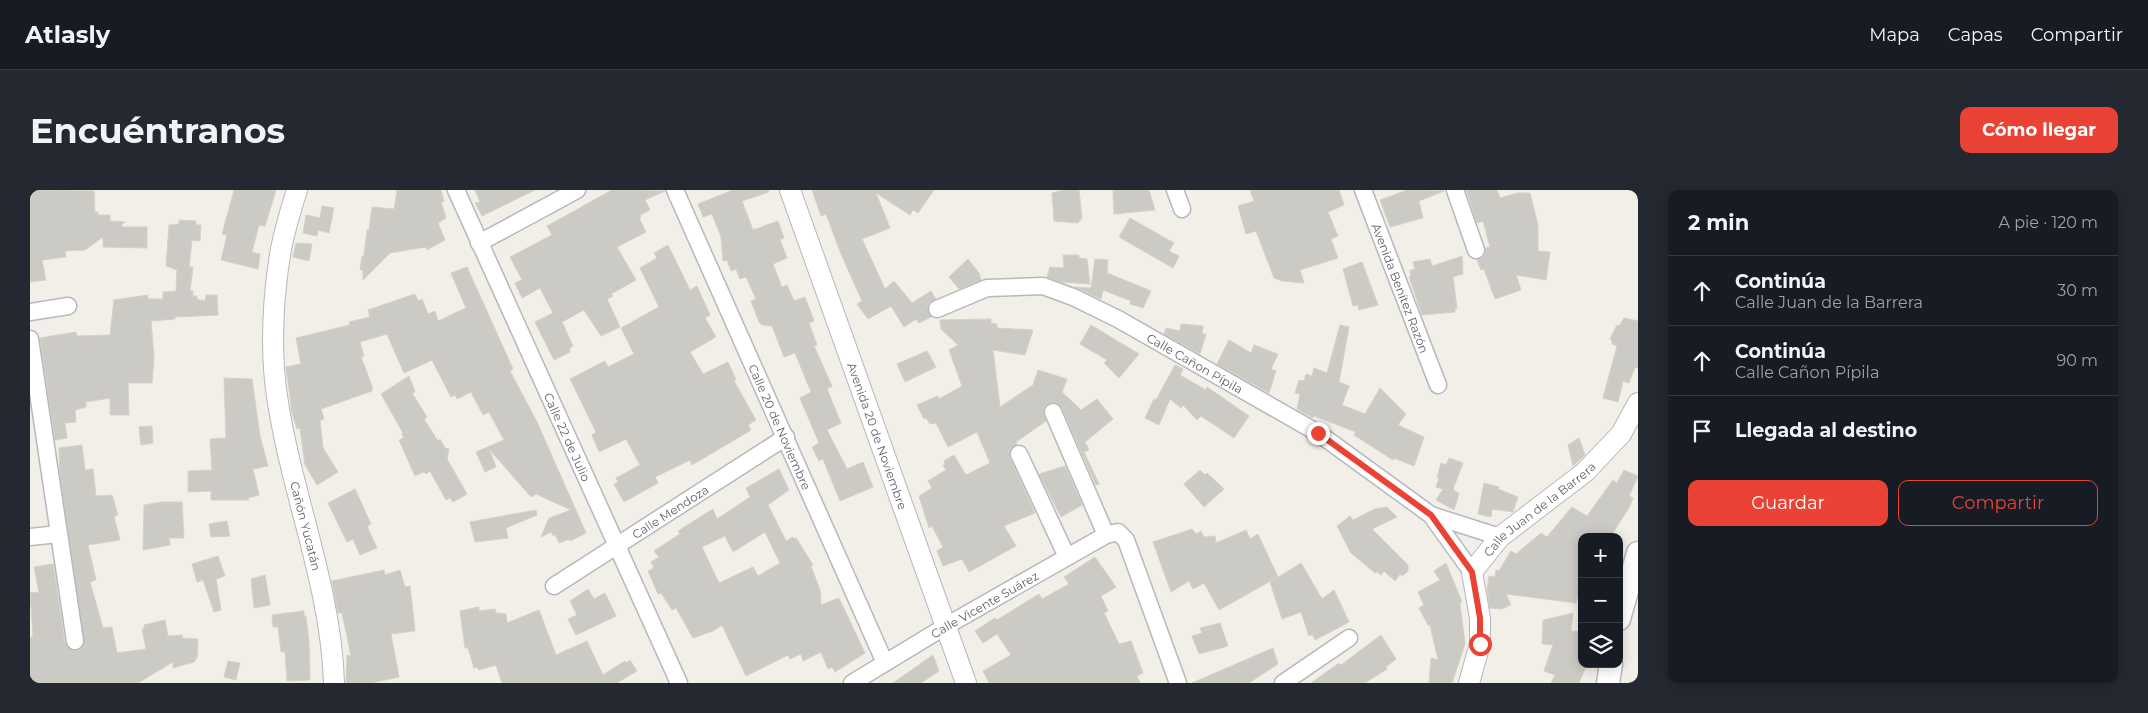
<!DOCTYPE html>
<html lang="es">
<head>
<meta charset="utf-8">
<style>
  body { margin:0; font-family:Montserrat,sans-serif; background:#242831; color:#f1f3f6 }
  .controls { position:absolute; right:15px; bottom:15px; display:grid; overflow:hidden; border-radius:10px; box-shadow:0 2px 12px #0003 }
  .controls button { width:45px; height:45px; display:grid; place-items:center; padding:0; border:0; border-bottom:1px solid #363941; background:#171b24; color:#f1f3f6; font:25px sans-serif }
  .stop { position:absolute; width:15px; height:15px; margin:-11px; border:4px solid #ea4335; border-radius:50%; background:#fff }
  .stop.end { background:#ea4335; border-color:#fff; box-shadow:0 1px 5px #0008 }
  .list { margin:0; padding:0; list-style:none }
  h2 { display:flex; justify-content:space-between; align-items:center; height:65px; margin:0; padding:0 20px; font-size:21px }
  h2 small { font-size:16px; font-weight:400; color:#9ea1a6 }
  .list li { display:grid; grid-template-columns:32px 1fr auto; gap:15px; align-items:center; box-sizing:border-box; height:70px; padding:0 20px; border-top:1px solid #363941 }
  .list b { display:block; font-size:19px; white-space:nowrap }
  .list p { margin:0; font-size:16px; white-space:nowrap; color:#9ea1a6 }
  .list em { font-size:16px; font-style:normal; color:#9ea1a6 }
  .actions { display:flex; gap:10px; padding:15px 20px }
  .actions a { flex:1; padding:11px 0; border:1px solid #ea4335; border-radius:10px; text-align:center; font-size:18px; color:#ea4335 }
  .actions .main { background:#ea4335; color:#fff }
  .icon { flex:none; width:28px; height:28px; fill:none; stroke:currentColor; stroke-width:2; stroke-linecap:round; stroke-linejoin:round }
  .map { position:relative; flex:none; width:1608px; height:493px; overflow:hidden; border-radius:10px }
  header { display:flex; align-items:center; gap:30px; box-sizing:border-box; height:70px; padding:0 25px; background:#171b24; border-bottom:1px solid #363941 }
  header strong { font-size:24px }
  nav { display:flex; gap:28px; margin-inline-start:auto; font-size:18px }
  .intro { display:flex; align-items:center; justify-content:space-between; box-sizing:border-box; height:120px; padding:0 30px }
  h1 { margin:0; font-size:35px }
  .button { padding:12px 22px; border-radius:10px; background:#ea4335; color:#fff; font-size:18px; font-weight:700 }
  main { display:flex; gap:30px; padding:0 30px }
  aside { flex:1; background:#171b24; border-radius:10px; box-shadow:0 2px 12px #0003 }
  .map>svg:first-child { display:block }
  .building { fill:#cccac5; stroke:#d6d1c6; fill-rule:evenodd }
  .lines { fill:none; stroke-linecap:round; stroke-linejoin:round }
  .minor-casing { stroke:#b5b8bc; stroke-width:19 }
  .tertiary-casing { stroke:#b5b8bc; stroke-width:22 }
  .secondary-casing { stroke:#b6babf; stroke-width:25 }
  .minor { stroke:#fff; stroke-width:16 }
  .tertiary { stroke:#fff; stroke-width:20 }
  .secondary { stroke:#fff; stroke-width:22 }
  .route { stroke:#ea4335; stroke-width:6 }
  .labels { text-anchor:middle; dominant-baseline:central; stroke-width:4.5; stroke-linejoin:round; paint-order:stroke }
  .street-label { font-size:12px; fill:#5f6368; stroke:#fff }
</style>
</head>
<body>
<header>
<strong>Atlasly</strong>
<nav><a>Mapa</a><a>Capas</a><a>Compartir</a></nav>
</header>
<div class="intro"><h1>Encuéntranos</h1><a class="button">Cómo llegar</a></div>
<main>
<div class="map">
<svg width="1608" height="493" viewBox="0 0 1608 493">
  <rect width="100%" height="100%" fill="#f1efe8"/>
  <g class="building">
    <path d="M0,0L64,1L65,22H68V25H80V31L95,32L92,34V37H117V58L73,57V47L55,60L35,61L36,67L12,70L16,90L0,92Z"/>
    <path d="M204,0H246L235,36L229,35L222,62L230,64L228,79L191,70L197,45L192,44Z"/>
    <path d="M367,0H411L414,11L411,12L416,28L408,33L415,50L397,60L396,57L360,63L333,90V80H330L332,66H334L337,40H339L342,17L364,19Z"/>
    <path d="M445,0H505L452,26L445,13L450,12Z"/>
    <path d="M582,0L635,1L615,10L620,20L610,25L611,27L609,28L616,42L587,57L606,90L581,104L583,106L577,109L590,137L571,146L554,120L532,132L543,156L539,159L540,162L524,170L505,132L523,123L510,98L492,108L485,93L492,90L480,67L522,45L517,36Z"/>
    <path d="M703,0H738L739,2L712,11L723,40L748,31L754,48L750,50L757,68L743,74L752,97L757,95L764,111L775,107L784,131L779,133L787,155L784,156L802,196L797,199L811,233L797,240L817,279L833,272L843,297L810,311L793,269L789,271L782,257L789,253L770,208L781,202L765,163L754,167L742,136L732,135L729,132L721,111L726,109L716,87L710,89L706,79L701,81L697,70L693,71L691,47L682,24L673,27L668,14Z"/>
    <path d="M782,0H904L888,23L883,20L880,25L846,3L860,38L832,49L855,99L864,91L882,113L901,101L906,109L899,113L897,117L901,127L889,133L886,129L874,137L861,116L838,129L827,114L832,111L811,64L796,24L791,26Z"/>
    <path d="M1033,0H1049L1052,28L1048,33L1024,31L1022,3Z"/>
    <path d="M1083,0H1119L1125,20L1084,24Z"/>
    <path d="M1220,0H1309L1314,15L1298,22L1308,46L1301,49L1308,68L1270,80L1274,93L1252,91L1244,88L1226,41L1216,44L1208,16L1224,11Z"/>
    <path d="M1377,0L1414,1L1389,11L1393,28L1360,37L1350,10Z"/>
    <path d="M1436,0H1467L1470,8L1488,3H1500L1508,35V61L1520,62L1516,90L1486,85L1491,100L1465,109L1454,79L1451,80L1447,70L1453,67L1456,58L1460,57L1453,31L1447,33Z"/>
    <path d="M292,16L304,18L299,43L288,40L287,46L273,43L276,25L290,28Z"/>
    <path d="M1100,28L1144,53L1139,61L1149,66L1143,78L1089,47Z"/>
    <path d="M149,30L166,31V35H171L170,51L162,50L159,77H163L160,101H163V106H167V109L175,111L176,105H187L188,125L145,127V129L121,131L124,168L122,193H98L99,225H80V208L56,212V217L45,220L46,232L35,233L37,248L25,250L10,148L46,142L47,146L80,145L84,110L118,105V109H133V102L146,101L147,80L136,76L139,35L149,34Z"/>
    <path d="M266,53L282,54L279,71L263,67Z"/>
    <path d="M638,55L660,100L667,96L680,125L675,128L686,147L660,162L673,184L698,172L706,190L704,191L726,230L718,235L721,240L701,252L662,275L660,270L625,287L628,293L594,312L584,294L588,292L586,288L610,275L596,249L569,262L562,245L566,242L540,189L575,171L578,177L604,164L591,138L629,117L610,78L627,68L624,63Z"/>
    <path d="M1033,65H1049V68L1057,69L1060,94L1031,92L1017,87L1020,77L1034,78Z"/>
    <path d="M1432,66L1433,84L1423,87L1427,118L1425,119V122L1392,125L1379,87H1381L1380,80L1385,79L1383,72L1400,69L1402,76Z"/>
    <path d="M938,69L949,83L951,90L929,99L919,87Z"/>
    <path d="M1065,69L1078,70L1077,83L1121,101L1113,118L1100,114L1101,111L1073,100L1071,109L1045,97L1061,98Z"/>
    <path d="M1332,72L1348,115L1329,120L1328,115L1323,116L1313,79Z"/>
    <path d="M437,77L483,179L480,181L507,232L556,343L540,351L539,349L529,353L525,344L523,346L521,342L511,347L519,328L541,320L506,304L501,307L459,259L466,277L455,282L446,262L474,250L459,222L453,225L441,202L427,209L425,205L421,207L402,170L374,183L357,144L330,152L334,166L331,167L342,196V201L291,219L294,229L290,230L293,258L308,282L287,295L275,275L270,238L267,239L262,223L256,177L271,174L266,148L320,135L319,132L340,127L338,120L385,104L388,111L392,109L398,124L405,121L408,131L436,118L421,83Z"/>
    <path d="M1594,128L1608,131V178L1605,177L1599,193L1593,191L1588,212L1573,208L1587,156L1582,154V151L1580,149L1587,135L1589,136Z"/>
    <path d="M961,129V133L967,134V138L1003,140L995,165L963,160L970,217L1003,195L1008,180L1037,189L1032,202L1051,220L1067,209L1083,229L1055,252L1059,260L1054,262L1069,294L1066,295L1032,218L1025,212L1015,216L1013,221L1016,231L986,252L987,254L981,258L979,263L980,268L1005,323L974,336L986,356L939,382L932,369L913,376L907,361L913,357L902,336L899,338L889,306L902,298L898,291L916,280L913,275L915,274L914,271L924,265L936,285L960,273L947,242L918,257L906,233L900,234L896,228L894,229L887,215L908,206L909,209L932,196L919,160L928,155L911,139L910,130Z"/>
    <path d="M1151,134L1173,136L1172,144H1176L1170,164L1134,144L1136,138L1150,141Z"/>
    <path d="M1061,135L1109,164L1089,188L1074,173L1077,170L1050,154Z"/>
    <path d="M1310,135L1319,137L1309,192L1319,196L1312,215L1335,224L1350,198L1376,224L1368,235L1394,247L1384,276L1364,268L1363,270L1324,245L1326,242L1284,226L1283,228L1267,219L1270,204L1265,203L1269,190L1274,191L1276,184L1282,186L1284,178L1297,183Z"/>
    <path d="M1199,150L1221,163L1224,155L1248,164L1241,179L1246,181L1239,203L1187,174Z"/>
    <path d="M897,161L906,177L875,192L867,174Z"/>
    <path d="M1145,175L1153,179L1150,185L1176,200L1177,197L1219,226L1204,248L1171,226L1167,230L1153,215L1151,218L1140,209L1129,235L1115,228L1124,209L1126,210Z"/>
    <path d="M379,186L385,202L382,203L397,227L394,229L408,251L410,249L415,258L419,259L417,269L437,304L423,312L420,308L416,310L400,281L396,284L394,282L385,286L369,250L374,248L372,244L373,243L351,204Z"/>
    <path d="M194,188L222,189L230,246L238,276L223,279L229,305L218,308L219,310H181V301L158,302V281L182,280L180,249L196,248Z"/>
    <path d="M122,236L123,253L111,255L109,237Z"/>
    <path d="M1549,248L1555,265L1543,276L1538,255Z"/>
    <path d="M52,255L55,280L63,279L66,306L82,305L88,325L84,326L90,350L58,355L66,390L60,392L73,438L82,437L87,463L116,459L112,439H114V435L135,430L138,446L152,445V448L168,449L167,468L164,472L143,478V472L108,493H0V447H3L0,403L9,402L4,377L23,374L35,453L41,460L46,461L52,458L54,454L30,285L29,258Z"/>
    <path d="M1419,268L1433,273L1423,299L1429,304L1424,320L1406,310L1413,299L1406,297L1409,288L1407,287L1411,273L1416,275Z"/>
    <path d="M1035,276L1052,315L1031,327L1009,284Z"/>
    <path d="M749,279L759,300L738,315L756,351L763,347L764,349L766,348L783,375L781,376L790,400L791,415L809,408L835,463L805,482L802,477L798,479L791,462L773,471L771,464L760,469L758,465L716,486L692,435L683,441L663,448L646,418L642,420L631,403L628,404L618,381L624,378L621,372L629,367L624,361L650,344L648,341L683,319L687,329L720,307L716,298ZM735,342L750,373L728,386L723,377L689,393L672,357L695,346L703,362Z"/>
    <path d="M1170,280L1175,285L1177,283L1194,299L1174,317L1154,294Z"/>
    <path d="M1594,280L1608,286L1599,306L1603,308L1599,318L1580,347H1552V392L1546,413L1476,404L1481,415L1471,419L1460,418L1457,399L1459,386L1465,387L1466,380L1469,381L1481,361L1486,364L1511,343L1517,347L1542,317L1557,326L1583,290L1587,293Z"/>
    <path d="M1454,293L1469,297L1468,299L1488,307L1483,322L1462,319L1461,327L1448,324Z"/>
    <path d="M325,299L341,334L337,336L347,358L330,365L323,349L317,352L298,313Z"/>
    <path d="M132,312H152L154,348H139L140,355L113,360L114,315Z"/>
    <path d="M1357,317L1367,327L1342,339L1378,375V381L1372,386L1370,384L1365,391L1354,381L1351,385L1347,382L1345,383L1321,363L1307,336L1320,326L1323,330L1345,319Z"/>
    <path d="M506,320L507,325L476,338L478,348L445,352L440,332Z"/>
    <path d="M197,331L200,346L181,347L179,334Z"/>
    <path d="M1162,339L1166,344L1171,341L1174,347L1185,346L1186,353L1216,340L1220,349L1228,344L1248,387L1189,420L1174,393L1163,399L1159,391L1141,402L1123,352Z"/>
    <path d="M188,366L195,386L186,389L191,420L184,422L173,390L167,392L162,374Z"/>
    <path d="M1065,367L1086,397L1071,406L1078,421L1074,423L1089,454L1101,451L1113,483L1107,486L1110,493H959L953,481L981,465L967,444L953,453L945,441L965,428L967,430L1009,404L1012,409L1039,394L1034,387Z"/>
    <path d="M1271,373L1292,409L1304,400L1319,432L1285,450L1282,444L1279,446L1271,422L1252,429L1240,392Z"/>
    <path d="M1416,373L1432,412L1430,413L1435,454L1422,493H1399L1401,468L1408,470L1400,435H1398L1389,418L1394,415L1388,402L1410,390L1404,381Z"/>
    <path d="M354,380L355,385L370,380L375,397L380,396L385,441L361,444L369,487L341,493H316L317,465L321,466L312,423H308L302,391Z"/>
    <path d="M235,385L240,415L224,418L221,389Z"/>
    <path d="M558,399L564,409L575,403L586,426L546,445L538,429L547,425L540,411Z"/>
    <path d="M449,417V421L465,419L466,423L476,424L477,433L509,420L526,465L557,451L573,485L595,471L596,473L600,470L607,481L587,493H472L466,475L449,480L447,477L444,478L438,458H435L430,421Z"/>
    <path d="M274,421V426H276L279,452L280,490L257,491L255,462H251L248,437H243L242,425Z"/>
    <path d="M1543,423L1541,441L1552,442V474H1557L1549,493H1521L1525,485L1514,481L1523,455L1512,454L1513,430Z"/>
    <path d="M1190,433L1198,456L1169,464L1162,446L1172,443L1170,438Z"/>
    <path d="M1351,445L1366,469L1356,477L1357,479L1335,493H1281L1309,473L1311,475Z"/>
    <path d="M1243,458L1248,474L1219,493H1162Z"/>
    <path d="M903,465L909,481L891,493H863Z"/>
    <path d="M198,471L210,473L206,490L194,487Z"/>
  </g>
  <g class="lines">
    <g class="minor-casing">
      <g id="minor">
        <path id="s1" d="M426,0L649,493"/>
        <path id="s2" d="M645,0L855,473"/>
        <path d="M1145,0L1152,19"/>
        <path id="s3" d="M1333,0L1408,195"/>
        <path d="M1425,0L1446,60"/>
        <path d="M449,53L547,0"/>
        <path id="s4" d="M907,119L957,98L1013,96L1043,107L1088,129L1288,243L1401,325L1442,382"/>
        <path d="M0,122L38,116"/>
        <path d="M0,149L45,451"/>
        <path d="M1023,222L1076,345"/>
        <path d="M989,264L1037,367"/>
        <path d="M1401,325L1470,347"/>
        <path d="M0,347L28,344"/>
        <path id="s5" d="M524,396L756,247"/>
        <path id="s6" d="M822,493L916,436L1076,345L1088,342L1096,350L1148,493"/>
        <path d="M1253,493L1319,448"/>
      </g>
    </g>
    <g class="tertiary-casing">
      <g id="tertiary">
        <path id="s7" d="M267,0C261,19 255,39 251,59C243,105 240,160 247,206C261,303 301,395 304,493"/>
        <path id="s8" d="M760,0L936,493"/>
        <path id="s9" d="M1439,493L1450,454V428L1442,382L1470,347L1555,282L1591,244L1608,213"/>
      </g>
    </g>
    <g class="secondary-casing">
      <g id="secondary">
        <path d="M1589,429L1608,363"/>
        <path d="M1578,493L1581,474"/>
      </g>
    </g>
    <use href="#minor" class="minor"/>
    <use href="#tertiary" class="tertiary"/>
    <use href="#secondary" class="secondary"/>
  </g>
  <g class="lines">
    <path class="route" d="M1288,243L1401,325L1442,382L1450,428V454"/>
  </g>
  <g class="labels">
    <g class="street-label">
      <text stroke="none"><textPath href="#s3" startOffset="105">Avenida Benítez Razón</textPath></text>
      <text stroke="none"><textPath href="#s4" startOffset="281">Calle Cañon Pípila</textPath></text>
      <text stroke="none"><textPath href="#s2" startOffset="259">Calle 20 de Noviembre</textPath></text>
      <text stroke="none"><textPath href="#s1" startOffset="271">Calle 22 de Julio</textPath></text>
      <text stroke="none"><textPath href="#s8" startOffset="261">Avenida 20 de Noviembre</textPath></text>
      <text stroke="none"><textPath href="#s9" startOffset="206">Calle Juan de la Barrera</textPath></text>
      <text stroke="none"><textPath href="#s5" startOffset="138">Calle Mendoza</textPath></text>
      <text stroke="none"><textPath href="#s7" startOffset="342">Cañón Yucatán</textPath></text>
      <text stroke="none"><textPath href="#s6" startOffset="154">Calle Vicente Suárez</textPath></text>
    </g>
  </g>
</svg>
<div class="controls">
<button>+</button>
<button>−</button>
<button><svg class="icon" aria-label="layers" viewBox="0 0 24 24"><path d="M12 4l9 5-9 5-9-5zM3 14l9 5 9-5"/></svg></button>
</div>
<div class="stop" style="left:1450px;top:454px"></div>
<div class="stop end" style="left:1288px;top:243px"></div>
</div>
<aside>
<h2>2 min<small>A pie · 120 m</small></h2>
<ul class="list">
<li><svg class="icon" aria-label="ahead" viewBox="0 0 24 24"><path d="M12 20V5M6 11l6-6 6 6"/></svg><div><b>Continúa</b><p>Calle Juan de la Barrera</p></div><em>30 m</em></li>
<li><svg class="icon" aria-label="ahead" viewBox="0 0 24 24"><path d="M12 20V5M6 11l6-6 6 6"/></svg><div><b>Continúa</b><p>Calle Cañon Pípila</p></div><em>90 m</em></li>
<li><svg class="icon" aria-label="arrive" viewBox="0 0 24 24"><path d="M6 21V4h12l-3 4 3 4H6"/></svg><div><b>Llegada al destino</b></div></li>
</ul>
<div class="actions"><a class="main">Guardar</a><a>Compartir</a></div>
</aside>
</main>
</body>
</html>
